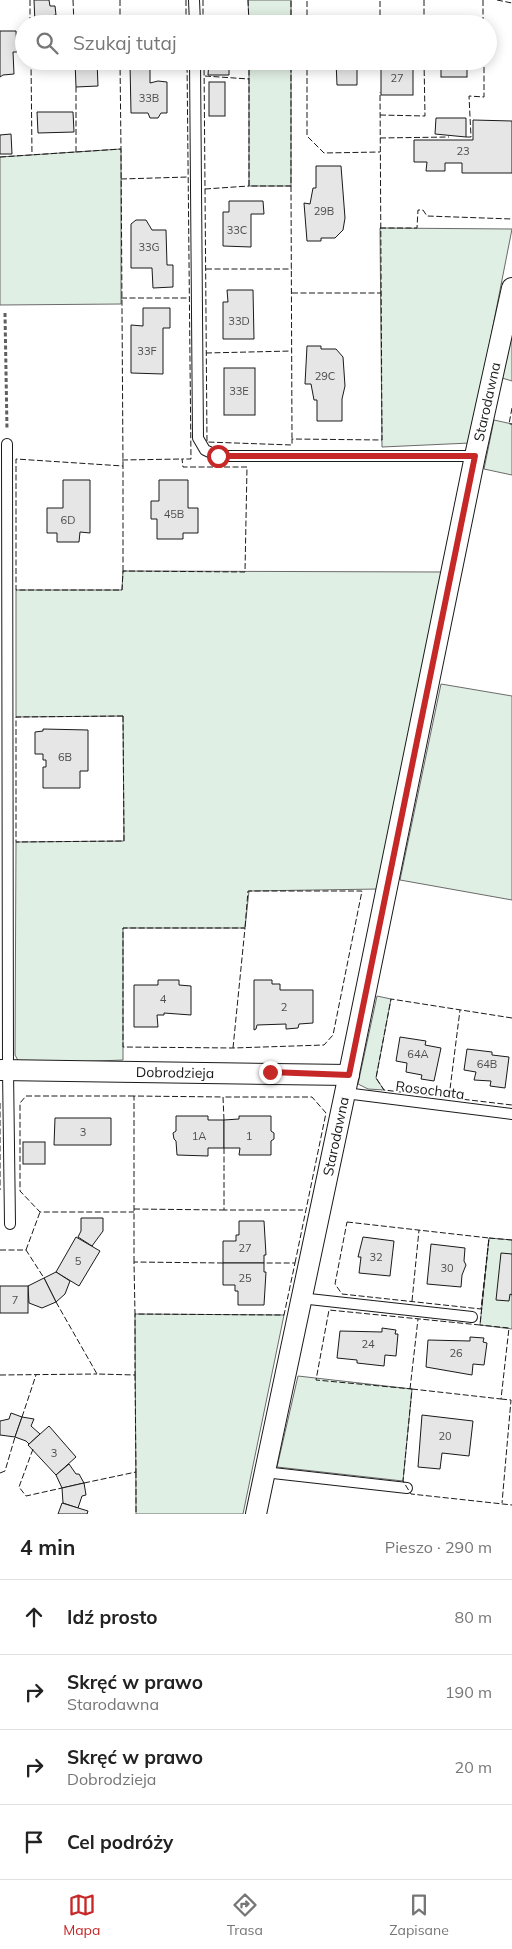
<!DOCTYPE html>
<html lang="pl">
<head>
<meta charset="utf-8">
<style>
  body { margin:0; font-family:Mulish,sans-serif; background:#f6f6f6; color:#222 }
  .stop { position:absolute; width:15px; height:15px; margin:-11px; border:4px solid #c62828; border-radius:50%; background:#fff }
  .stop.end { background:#c62828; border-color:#fff; box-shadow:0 1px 5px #0008 }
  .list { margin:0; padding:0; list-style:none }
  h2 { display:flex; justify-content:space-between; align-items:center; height:65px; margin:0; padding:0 20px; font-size:21px }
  h2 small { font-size:16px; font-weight:400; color:#767676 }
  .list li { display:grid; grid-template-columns:32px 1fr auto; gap:15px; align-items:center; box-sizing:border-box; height:75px; padding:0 20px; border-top:1px solid #e0e0e0 }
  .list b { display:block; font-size:19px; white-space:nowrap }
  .list p { margin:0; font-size:16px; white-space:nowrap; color:#767676 }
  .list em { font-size:16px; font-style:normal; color:#767676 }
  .icon { flex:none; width:28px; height:28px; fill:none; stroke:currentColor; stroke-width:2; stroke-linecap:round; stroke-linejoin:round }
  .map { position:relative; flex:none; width:512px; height:1514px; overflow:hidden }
  .search { position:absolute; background:#fff; box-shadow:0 2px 12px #0003; left:15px; right:15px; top:15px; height:55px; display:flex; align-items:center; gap:12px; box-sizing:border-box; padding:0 18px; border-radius:28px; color:#767676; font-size:19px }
  .sheet { height:365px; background:#fff }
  nav { display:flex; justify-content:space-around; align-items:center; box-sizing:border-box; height:70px; border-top:1px solid #e0e0e0; background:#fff; font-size:14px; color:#767676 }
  nav a { display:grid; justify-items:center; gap:2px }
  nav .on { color:#c62828 }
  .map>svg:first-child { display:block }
  .green { fill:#e0efe3; stroke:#6a6a6a }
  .building { fill:#e6e6e6; stroke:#1a1a1a }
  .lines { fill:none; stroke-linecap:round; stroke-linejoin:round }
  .lane-casing { stroke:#1a1a1a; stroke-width:12 }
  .street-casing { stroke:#1a1a1a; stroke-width:22 }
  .path { stroke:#5f5f5f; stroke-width:3; stroke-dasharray:4 2.5; stroke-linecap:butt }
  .lane { stroke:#fff; stroke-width:10 }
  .street { stroke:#fff; stroke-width:20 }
  .fence { stroke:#1a1a1a; stroke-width:1; stroke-dasharray:6 2.5; stroke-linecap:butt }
  .route { stroke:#c62828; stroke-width:6 }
  .labels { text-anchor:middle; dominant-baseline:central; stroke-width:4; stroke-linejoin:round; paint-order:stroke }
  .number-label { font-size:11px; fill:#4d4d4d }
  .street-label { font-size:14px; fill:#1a1a1a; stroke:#fff }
</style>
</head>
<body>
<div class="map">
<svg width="512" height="1514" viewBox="0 0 512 1514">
  <rect width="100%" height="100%" fill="#fff"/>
  <g class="green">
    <path d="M248,0H291V24H249Z"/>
    <rect x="249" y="61" width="42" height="125"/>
    <path d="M121,149V304L0,305V157Z"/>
    <path d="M380,228L512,229L470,443L382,447Z"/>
    <path d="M511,338H512V381L502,378Z"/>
    <path d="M494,420L512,424V475L484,469Z"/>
    <path d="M123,571L445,572L379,889L249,891L245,928H123V1060L20,1064L15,1055L16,842L124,841L123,716L16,717V590H122Z"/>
    <path d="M441,684L512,696V900L400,880Z"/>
    <path d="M377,996L391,999L376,1078L384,1090L368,1089L358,1084Z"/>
    <path d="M489,1238L512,1240V1329L480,1325Z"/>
    <path d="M135,1314L284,1315L243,1514H136Z"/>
    <path d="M298,1376L412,1389L403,1481L277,1467Z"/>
  </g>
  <g class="building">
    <path d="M34,0H49L50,6H55L56,15L50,16V24H35Z"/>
    <path d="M0,31H16L17,52H13L14,74L3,75L0,77Z"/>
    <path d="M75,61H97L98,86L76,87Z"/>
    <path d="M209,61H235V63H229V75H208Z"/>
    <path d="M336,61H363V67L357,66V85H337Z"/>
    <rect x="381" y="61" width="32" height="34"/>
    <rect x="441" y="61" width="26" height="16"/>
    <path d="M150,63V83L158,81L167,82V113H161L158,118H150L148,113H131L130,64Z"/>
    <rect x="209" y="82" width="16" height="34"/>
    <path d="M37,112H73L74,132L38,133Z"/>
    <path d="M436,118H466V137L435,134Z"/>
    <path d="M473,120L512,121V173H462V163H445V171H426L427,162H414V140H473Z"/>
    <path d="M11,134L12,154H0V135Z"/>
    <path d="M316,166H341L345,218L343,230L335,238H321V241H307L304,203L310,204L313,188H316Z"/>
    <path d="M229,201H263L264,214H251V247L223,246V212H229Z"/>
    <path d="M136,220H146L152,230H166L167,265H173V287L153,288L152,268H131V224Z"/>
    <path d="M227,290H253L254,339H223V302H228Z"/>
    <path d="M143,308H170V328H163V374L131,373V325L143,326Z"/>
    <path d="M307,346H321V349H336L343,357L345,386L342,399V421H317V400H314L311,384H305Z"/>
    <rect x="224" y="368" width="31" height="47"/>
    <path d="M63,480H90V533L80,532L79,542H57V533H47V508H63Z"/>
    <path d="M159,480H188V508H198V533H183V539H157V519H151V501H159Z"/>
    <path d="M43,729L88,730V771H80V788H43V767H46V760H43V754H35V732L43,731Z"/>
    <path d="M158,980H179V985L191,986V1015L164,1013V1015H157L158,1027H134V985H158Z"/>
    <path d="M254,980H272V984H280V990H313V1023L299,1024L298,1028L286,1029V1024L257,1025L256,1029L254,1030Z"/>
    <path d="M400,1037L426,1041L425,1045L441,1048L434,1081L421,1079L422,1075L406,1072L407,1063L396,1061Z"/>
    <path d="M467,1049L492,1052V1055L509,1057L505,1088L490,1086L491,1081L474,1080L476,1072L464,1070Z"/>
    <path d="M176,1116H208V1120H224V1148H208V1156L177,1155L176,1141L174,1139L173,1133L176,1131Z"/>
    <path d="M239,1116H271V1131L274,1133V1139L271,1141V1155H239L240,1148H224V1120L239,1119Z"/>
    <path d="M55,1118H111V1145H54Z"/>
    <rect x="23" y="1142" width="22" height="22"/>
    <path d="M81,1218H103V1231L92,1246L78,1237L81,1231Z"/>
    <path d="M239,1221H264L266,1255H264V1263H223V1241H236V1235H239Z"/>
    <path d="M76,1237L100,1251L79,1286L56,1272Z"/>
    <path d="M363,1237L394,1241L390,1276L359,1273L361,1257H358Z"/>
    <path d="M431,1244L465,1248L464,1261L466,1265L462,1275L461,1287L427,1284Z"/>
    <path d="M501,1253L512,1254V1295L510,1294L509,1301L496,1300Z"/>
    <path d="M223,1263H264V1272H266L264,1305H238V1291H235V1285H223Z"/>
    <path d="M56,1272L70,1281L65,1294L56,1302L44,1278Z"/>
    <path d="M44,1278L56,1302L42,1308L29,1303L28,1286Z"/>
    <rect x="0" y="1286" width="28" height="27"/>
    <path d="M382,1328L396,1330L395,1334H398L396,1356L385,1355L384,1366L357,1363V1360L337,1358L340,1331L382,1332Z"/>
    <path d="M470,1337L484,1338L483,1342L487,1343L484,1365L473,1364L472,1375L426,1367L428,1340L470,1341Z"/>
    <path d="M11,1413L22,1417L15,1437L0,1435V1421L9,1419Z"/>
    <path d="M422,1415L473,1421L469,1456L442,1453L440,1469L418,1467Z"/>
    <path d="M22,1417L34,1419L31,1426L40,1434L29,1444L26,1441L15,1437Z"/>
    <path d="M49,1426L76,1457L56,1475L28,1445Z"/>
    <path d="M69,1464L76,1474H79L84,1483L62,1488L56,1475Z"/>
    <path d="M84,1483L86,1495L82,1496L78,1508L63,1503L62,1488Z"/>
    <path d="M62,1503L88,1511L87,1514H58Z"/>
  </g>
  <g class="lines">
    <g class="lane-casing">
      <g id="lane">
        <path d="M194,0L195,24"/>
        <path d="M195,61L198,438L205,450L218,456H475"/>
        <path d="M7,444L8,1070L10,1224"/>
        <path d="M345,1093L512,1114"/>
        <path d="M300,1298L472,1317"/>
        <path d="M264,1472L407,1488"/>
      </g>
    </g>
    <g class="street-casing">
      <g id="street">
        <path id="s1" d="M0,1070L349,1075"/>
        <path id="s2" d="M256,1514L345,1093L475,456L512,288"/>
      </g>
    </g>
    <path class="path" d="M5,313L7,430"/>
    <use href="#lane" class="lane"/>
    <use href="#street" class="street"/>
    <g class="fence">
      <path d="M30,0V24"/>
      <path d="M73,0L74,24"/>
      <path d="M120,0V24"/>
      <path d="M186,0V24"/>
      <path d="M203,0V24"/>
      <path d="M248,0L249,24"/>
      <path d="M424,0V24"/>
      <path d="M483,0V24"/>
      <path d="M497,0L512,3"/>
      <path d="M291,24V0"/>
      <path d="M307,24V0"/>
      <path d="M380,24V0"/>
      <path d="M31,61L32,155"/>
      <path d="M120,61L121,149"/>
      <path d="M204,61L207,442L292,445V439L382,440L380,92"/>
      <path d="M249,61V186H291V61"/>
      <path d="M307,61V136L324,153L380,152"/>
      <path d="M205,76L249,79"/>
      <path d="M380,115L425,116L424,61"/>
      <path d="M466,137H471L469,96L484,97V61"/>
      <path d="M380,138L449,137"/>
      <path d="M76,152V87"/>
      <path d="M0,157L121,149L123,466L16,459V590H122L123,571L245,572L247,467H183L182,459H191L187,61"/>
      <path d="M121,179L188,177"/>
      <path d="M291,186L292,439"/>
      <path d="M205,189L249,186"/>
      <path d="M380,228H417L418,210H423L427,216L512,219"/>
      <path d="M206,269H292"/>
      <path d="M292,293H381"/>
      <path d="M121,298H190"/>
      <path d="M206,353L292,351"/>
      <path d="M512,408L509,424H512"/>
      <path d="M122,460L182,459"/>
      <path d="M123,571V466"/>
      <path d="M123,716L124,841L16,842V717Z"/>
      <path d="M512,1018L391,999L376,1078L384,1090L512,1105"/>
      <path d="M233,1048L245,928H123V1047L233,1048L324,1045L333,1035L362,891H248L245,928"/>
      <path d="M134,1096H26L20,1103V1191L40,1212H134"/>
      <path d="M449,1097L460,1010"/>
      <path d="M0,1103V1190"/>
      <path d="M224,1120L223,1097H312L326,1113L295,1263"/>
      <path d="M224,1148V1210H303"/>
      <path d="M134,1209L224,1210"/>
      <path d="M347,1222L489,1238L481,1309L342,1294L335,1284Z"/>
      <path d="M512,1240L489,1238L480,1325L329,1310L316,1380L412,1389L403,1481L411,1494L512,1505"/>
      <path d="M0,1250H26L44,1278"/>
      <path d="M26,1250L40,1212"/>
      <path d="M134,1262V1096L223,1097"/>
      <path d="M223,1263L134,1262L135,1314L284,1315L295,1263H264"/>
      <path d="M412,1301L419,1230"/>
      <path d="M56,1302L97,1374L135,1375V1314"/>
      <path d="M0,1375L97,1374"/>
      <path d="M410,1389L418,1319"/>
      <path d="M412,1389L501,1399L509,1328L480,1325"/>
      <path d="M501,1399L511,1400L502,1503"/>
      <path d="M22,1417L36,1375"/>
      <path d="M33,1449L19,1487L26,1496L62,1488"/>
      <path d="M136,1472V1514"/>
      <path d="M0,1473L5,1471L15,1437"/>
      <path d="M84,1483L136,1472L135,1375"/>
    </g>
  </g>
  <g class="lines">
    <path class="route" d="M218,456H475L349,1075L270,1072"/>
  </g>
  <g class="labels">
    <g class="number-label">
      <text x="397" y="78">27</text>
      <text x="149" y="98">33B</text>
      <text x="463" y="151">23</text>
      <text x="324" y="211">29B</text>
      <text x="237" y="230">33C</text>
      <text x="149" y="247">33G</text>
      <text x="239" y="321">33D</text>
      <text x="147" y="351">33F</text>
      <text x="325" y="376">29C</text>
      <text x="239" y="391">33E</text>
      <text x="174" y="514">45B</text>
      <text x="68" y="520">6D</text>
      <text x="65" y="757">6B</text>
      <text x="163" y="999">4</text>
      <text x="284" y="1007">2</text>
      <text x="418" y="1054">64A</text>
      <text x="487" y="1064">64B</text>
      <text x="83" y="1132">3</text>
      <text x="199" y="1136">1A</text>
      <text x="249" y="1136">1</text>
      <text x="245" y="1248">27</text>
      <text x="376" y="1257">32</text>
      <text x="78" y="1261">5</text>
      <text x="447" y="1268">30</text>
      <text x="245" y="1278">25</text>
      <text x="15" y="1300">7</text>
      <text x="368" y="1344">24</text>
      <text x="456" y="1353">26</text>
      <text x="445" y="1436">20</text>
      <text x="54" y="1453">3</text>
    </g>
    <g class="street-label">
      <text stroke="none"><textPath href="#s2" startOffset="1136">Starodawna</textPath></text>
      <text stroke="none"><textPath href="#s1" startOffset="175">Dobrodzieja</textPath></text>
      <text transform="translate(430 1090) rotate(7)">Rosochata</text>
      <text stroke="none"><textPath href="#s2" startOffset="386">Starodawna</textPath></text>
    </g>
  </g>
</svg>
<div class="stop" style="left:218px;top:456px"></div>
<div class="stop end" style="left:270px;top:1072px"></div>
<div class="search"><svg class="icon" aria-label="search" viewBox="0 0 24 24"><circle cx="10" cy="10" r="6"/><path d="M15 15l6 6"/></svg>Szukaj tutaj</div>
</div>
<section class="sheet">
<h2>4 min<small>Pieszo · 290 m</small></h2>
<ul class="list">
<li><svg class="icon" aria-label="ahead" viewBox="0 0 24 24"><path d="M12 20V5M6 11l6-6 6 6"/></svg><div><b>Idź prosto</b></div><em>80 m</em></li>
<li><svg class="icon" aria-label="right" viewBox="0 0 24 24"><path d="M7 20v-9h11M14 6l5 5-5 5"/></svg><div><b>Skręć w prawo</b><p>Starodawna</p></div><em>190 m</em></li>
<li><svg class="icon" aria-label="right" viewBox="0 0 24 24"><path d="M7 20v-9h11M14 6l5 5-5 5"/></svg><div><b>Skręć w prawo</b><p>Dobrodzieja</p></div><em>20 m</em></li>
<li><svg class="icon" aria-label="arrive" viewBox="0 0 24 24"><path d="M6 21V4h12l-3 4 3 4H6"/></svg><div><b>Cel podróży</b></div></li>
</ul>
</section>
<nav>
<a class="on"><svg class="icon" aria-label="map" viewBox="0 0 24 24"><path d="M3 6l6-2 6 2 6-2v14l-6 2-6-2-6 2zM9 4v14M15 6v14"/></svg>Mapa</a>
<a><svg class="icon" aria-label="directions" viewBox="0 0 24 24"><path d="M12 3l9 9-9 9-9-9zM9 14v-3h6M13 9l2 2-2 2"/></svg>Trasa</a>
<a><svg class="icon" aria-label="saved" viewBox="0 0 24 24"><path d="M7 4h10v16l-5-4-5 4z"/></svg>Zapisane</a>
</nav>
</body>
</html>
